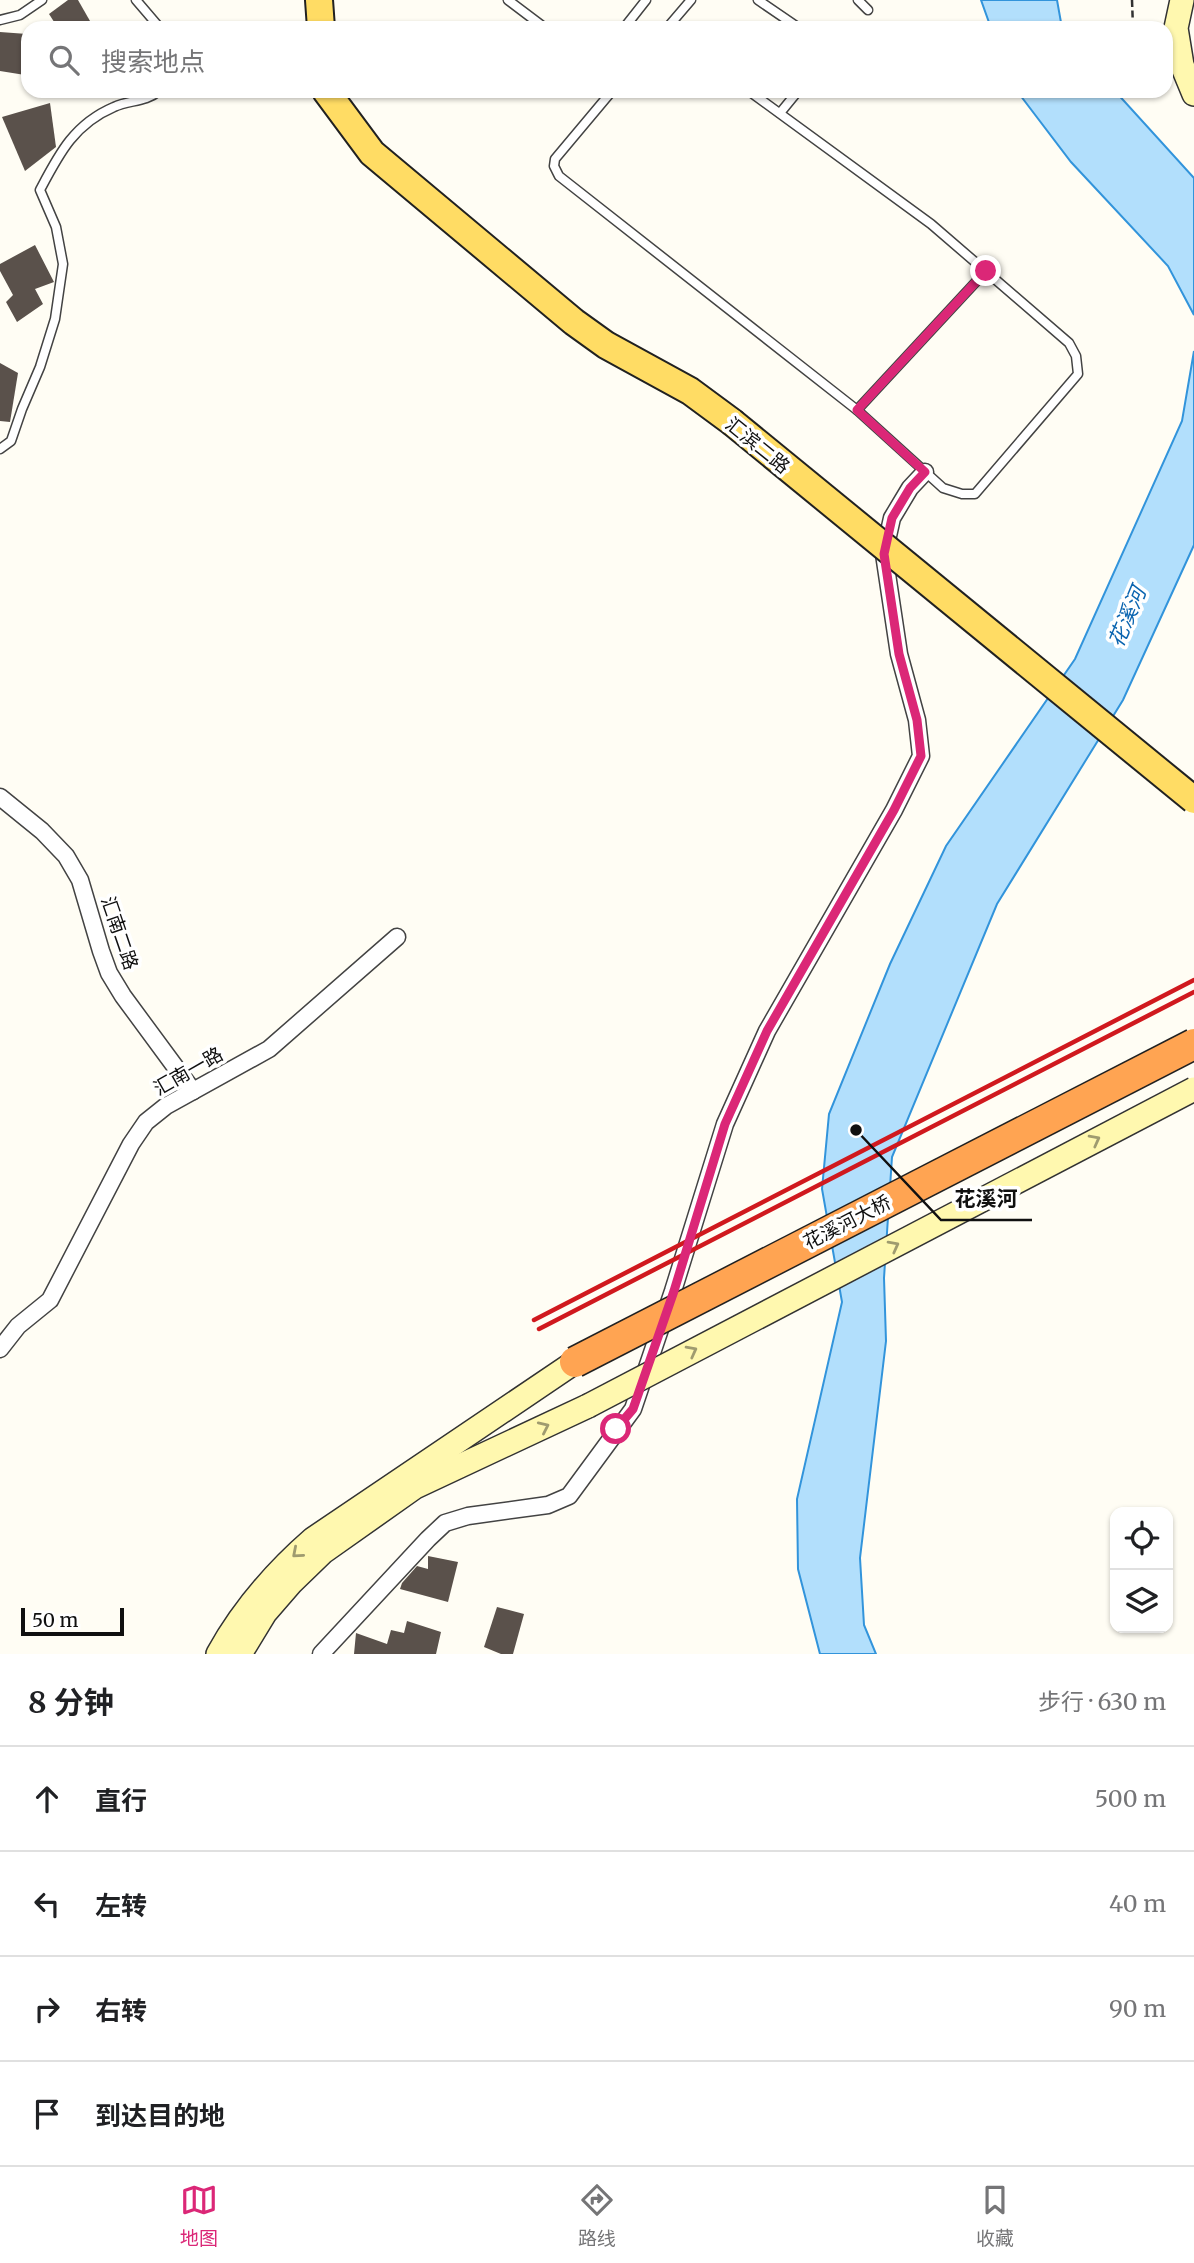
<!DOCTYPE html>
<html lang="zh">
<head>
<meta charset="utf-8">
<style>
  body { margin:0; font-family:Merriweather,"Noto Sans SC",serif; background:#f2f2f2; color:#202124 }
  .controls { position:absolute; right:21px; bottom:21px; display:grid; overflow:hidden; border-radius:14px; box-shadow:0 2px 5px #0004 }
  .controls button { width:63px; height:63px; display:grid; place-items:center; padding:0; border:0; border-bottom:2px solid #e0e0e0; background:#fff; color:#202124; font:35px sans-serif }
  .scale { position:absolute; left:21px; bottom:18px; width:103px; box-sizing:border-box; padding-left:7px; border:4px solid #101010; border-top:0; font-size:19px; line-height:24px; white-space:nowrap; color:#101010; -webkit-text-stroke:5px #fff; paint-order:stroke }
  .stop { position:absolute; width:21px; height:21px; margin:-16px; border:5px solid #db2777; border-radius:50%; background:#fff }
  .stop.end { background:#db2777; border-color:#fff; box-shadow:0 2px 7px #0008 }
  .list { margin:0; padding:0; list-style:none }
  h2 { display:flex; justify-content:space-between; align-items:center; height:91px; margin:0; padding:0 28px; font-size:30px }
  h2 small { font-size:23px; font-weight:400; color:#757577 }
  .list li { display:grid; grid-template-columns:46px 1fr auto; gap:21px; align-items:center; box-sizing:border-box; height:105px; padding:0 28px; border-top:2px solid #e0e0e0 }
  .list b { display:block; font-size:26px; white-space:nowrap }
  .list em { font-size:23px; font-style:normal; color:#757577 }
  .icon { flex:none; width:38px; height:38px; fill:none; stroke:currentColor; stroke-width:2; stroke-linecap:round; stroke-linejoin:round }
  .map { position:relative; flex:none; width:1194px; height:1654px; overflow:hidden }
  .search { position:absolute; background:#fff; box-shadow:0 2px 5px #0004; left:21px; right:21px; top:21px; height:77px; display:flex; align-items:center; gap:18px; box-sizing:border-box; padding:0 24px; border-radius:21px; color:#757577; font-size:26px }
  .sheet { height:511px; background:#fff }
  nav { display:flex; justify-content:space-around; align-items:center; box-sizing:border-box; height:98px; border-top:2px solid #e0e0e0; background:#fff; font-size:19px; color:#757577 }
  nav a { display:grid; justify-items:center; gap:4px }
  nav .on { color:#db2777 }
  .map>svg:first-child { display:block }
  .water { fill:#b2dffc; stroke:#3294db; stroke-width:2 }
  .building { fill:#5a514b }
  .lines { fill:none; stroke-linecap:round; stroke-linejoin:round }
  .lane-casing { stroke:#434343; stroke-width:11 }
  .street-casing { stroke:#434343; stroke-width:19 }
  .secondary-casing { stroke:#323232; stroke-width:26 }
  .primary-casing { stroke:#212121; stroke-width:30 }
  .path { stroke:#323232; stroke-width:2.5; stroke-dasharray:7 3.5; stroke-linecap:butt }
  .lane { stroke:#fff; stroke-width:8 }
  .street { stroke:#fff; stroke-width:16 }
  .secondary { stroke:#fff8af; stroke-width:23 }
  .primary { stroke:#ffdc64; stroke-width:26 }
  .rail { stroke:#d0191e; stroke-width:4.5 }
  .secondary-bridge-casing { stroke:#323232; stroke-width:26; stroke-linecap:butt }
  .primary-bridge-casing { stroke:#212121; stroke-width:30; stroke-linecap:butt }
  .highway-bridge-casing { stroke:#212121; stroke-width:33; stroke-linecap:butt }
  .secondary-bridge { stroke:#fff8af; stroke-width:23 }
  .primary-bridge { stroke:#ffdc64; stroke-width:26 }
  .highway-bridge { stroke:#ffa452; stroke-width:30 }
  .oneway { stroke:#9f9b6f }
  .route { stroke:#db2777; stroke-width:9 }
  .labels { text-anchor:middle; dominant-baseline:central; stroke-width:7; stroke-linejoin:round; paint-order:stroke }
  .street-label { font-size:19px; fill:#101010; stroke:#fff }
  .water-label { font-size:21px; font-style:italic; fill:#0b65b0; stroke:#fff }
  .leader { fill:none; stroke:#101010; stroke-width:2.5 }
  .callout-dot { fill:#101010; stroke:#fff; stroke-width:2.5 }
  .callout-label { font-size:21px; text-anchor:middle; font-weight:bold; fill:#101010; stroke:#fff; stroke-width:7; stroke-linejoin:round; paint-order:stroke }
</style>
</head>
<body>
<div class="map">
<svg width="1194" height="1654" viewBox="0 0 1194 1654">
  <rect width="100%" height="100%" fill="#fffdf4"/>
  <g class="water">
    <path d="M981,0H1057L1062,28H991Z"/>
    <path d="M1017,91H1115L1194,178V315L1168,266L1071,162Z"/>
    <path d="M1194,351V545L1123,700L997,904L892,1157L884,1278L886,1341L860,1558L864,1625L876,1654H820L798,1569L797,1499L842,1302L822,1189L829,1114L890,964L946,846L1075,659L1182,421Z"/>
  </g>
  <g class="building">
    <path d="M68,0H78L94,28H58L49,14Z"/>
    <path d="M0,32L27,34L25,75L0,71Z"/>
    <path d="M50,103L56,147L25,171L2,117Z"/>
    <path d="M35,245L54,282L35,289L43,304L17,322L6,302L13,295L0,271V264Z"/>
    <path d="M0,363L18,373L10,422L0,421Z"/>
    <path d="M428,1556L458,1562L448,1602L400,1589L402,1583L417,1566L428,1569Z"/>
    <path d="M497,1607L524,1614L513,1654H501L484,1647Z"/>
    <path d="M407,1621L441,1632L436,1654H354L356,1633L387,1644L391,1630L404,1633Z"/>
  </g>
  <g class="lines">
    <g class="lane-casing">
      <g id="lane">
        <path d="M136,0L160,28"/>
        <path d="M508,0L545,28"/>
        <path d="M758,0L799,28"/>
        <path d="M858,0L868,10"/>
        <path d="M0,20L20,15L42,0"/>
        <path d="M624,28L646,0"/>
        <path d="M667,28L691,0"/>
        <path d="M612,91L555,159L554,166L559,176L857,410L943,488L962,494H975L1078,374L1076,356L1069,343L931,224L749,91"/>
        <path d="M780,113L798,91"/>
        <path d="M857,410L986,271"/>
        <path d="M0,449L11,441L22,409L40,367L55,319L63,264L56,227L40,190C59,154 74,124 114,107C129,100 146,102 159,91"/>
      </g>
    </g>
    <g class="street-casing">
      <g id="street">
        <path d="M0,797L42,831L66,856L80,880L101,951L109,973L123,996L193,1091"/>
        <path d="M0,1349L18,1326L50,1300L131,1144L146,1122L166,1106L269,1049L397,937"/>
        <path d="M321,1654L428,1539L445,1523L468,1516L548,1505L569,1496L633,1409L673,1291L725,1124L767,1031L894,810L921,756L917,720L899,654L884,554L892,518L910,488L925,472"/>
      </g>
    </g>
    <g class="secondary-casing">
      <g id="secondary">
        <path d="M1182,0L1176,28L1182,65L1194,94"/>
        <path d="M218,1654C243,1609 274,1573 313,1539L575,1362"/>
        <path d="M240,1654L265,1613L291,1583L323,1552L415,1487L588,1406"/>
      </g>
    </g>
    <g class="primary-casing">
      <g id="primary">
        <path d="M319,0L321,28"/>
        <path d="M326,91L372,153L574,322L606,345L690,391L732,422"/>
      </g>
    </g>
    <path class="path" d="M1132,0L1133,28"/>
    <use href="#lane" class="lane"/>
    <use href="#street" class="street"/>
    <use href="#secondary" class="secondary"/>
    <use href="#primary" class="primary"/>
    <g class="rail">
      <path d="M534,1320L1194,980"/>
      <path d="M539,1329L1194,992"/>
    </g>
    <g class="secondary-bridge-casing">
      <path id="secondary-bridge" d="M588,1406L1194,1089"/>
    </g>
    <g class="primary-bridge-casing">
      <path id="primary-bridge" d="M732,422L1194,800"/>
    </g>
    <g class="highway-bridge-casing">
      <path id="highway-bridge" d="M575,1362L1194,1044"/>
    </g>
    <use href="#secondary-bridge" class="secondary-bridge"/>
    <use href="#primary-bridge" class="primary-bridge"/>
    <use href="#highway-bridge" class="highway-bridge"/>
  </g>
  <defs><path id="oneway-chevron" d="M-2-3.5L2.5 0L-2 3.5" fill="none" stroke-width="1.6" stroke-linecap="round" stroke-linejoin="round" transform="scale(1.75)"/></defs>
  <g class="oneway">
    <use href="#oneway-chevron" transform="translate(1095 1140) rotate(-28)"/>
    <use href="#oneway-chevron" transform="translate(894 1246) rotate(-28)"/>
    <use href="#oneway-chevron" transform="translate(692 1351) rotate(-28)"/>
    <use href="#oneway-chevron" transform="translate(544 1427) rotate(-25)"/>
    <use href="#oneway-chevron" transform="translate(297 1553) rotate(139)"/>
  </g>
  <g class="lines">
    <path class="route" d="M616,1429L633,1409L674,1291L725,1124L767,1031L894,810L921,756L917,720L899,654L884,554L892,518L910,488L925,472L857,410L986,271"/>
  </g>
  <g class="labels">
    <g class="street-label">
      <text transform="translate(758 445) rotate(39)">汇滨二路</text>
      <text transform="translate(120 933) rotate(71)">汇南二路</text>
      <text transform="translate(188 1071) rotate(-30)">汇南一路</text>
      <text transform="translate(847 1222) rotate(-27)">花溪河大桥</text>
    </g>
    <g class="water-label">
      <text transform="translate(1127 617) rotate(-67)">花溪河</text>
    </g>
  </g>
  <path class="leader" d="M856 1130L941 1220H1032"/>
  <circle class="callout-dot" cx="856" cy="1130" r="7"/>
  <g class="callout-label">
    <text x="986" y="1206">花溪河</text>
  </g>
</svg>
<div class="controls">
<button><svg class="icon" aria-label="locate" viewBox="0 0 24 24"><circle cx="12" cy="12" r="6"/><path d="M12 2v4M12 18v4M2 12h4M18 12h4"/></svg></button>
<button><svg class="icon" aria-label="layers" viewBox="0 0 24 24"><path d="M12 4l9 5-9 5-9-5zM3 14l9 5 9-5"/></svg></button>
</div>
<div class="scale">50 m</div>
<div class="stop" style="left:616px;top:1429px"></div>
<div class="stop end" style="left:986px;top:271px"></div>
<div class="search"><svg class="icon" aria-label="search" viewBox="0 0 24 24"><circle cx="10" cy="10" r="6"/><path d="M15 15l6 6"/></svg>搜索地点</div>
</div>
<section class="sheet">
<h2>8 分钟<small>步行 · 630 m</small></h2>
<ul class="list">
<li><svg class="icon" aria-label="ahead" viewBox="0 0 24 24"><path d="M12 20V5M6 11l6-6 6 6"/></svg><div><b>直行</b></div><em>500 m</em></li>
<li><svg class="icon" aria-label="left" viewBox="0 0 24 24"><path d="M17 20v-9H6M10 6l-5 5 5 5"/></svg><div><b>左转</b></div><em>40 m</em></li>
<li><svg class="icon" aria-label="right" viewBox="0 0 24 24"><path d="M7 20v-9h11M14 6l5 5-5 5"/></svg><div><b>右转</b></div><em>90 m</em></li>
<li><svg class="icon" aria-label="arrive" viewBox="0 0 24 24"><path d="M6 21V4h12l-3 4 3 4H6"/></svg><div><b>到达目的地</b></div></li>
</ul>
</section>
<nav>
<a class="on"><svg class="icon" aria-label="map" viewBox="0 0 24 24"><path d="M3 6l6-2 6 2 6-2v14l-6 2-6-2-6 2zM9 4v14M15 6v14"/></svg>地图</a>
<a><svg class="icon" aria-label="directions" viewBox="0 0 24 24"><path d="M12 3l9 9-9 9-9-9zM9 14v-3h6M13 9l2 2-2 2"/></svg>路线</a>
<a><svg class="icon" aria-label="saved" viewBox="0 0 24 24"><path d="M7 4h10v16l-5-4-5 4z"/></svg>收藏</a>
</nav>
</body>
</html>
